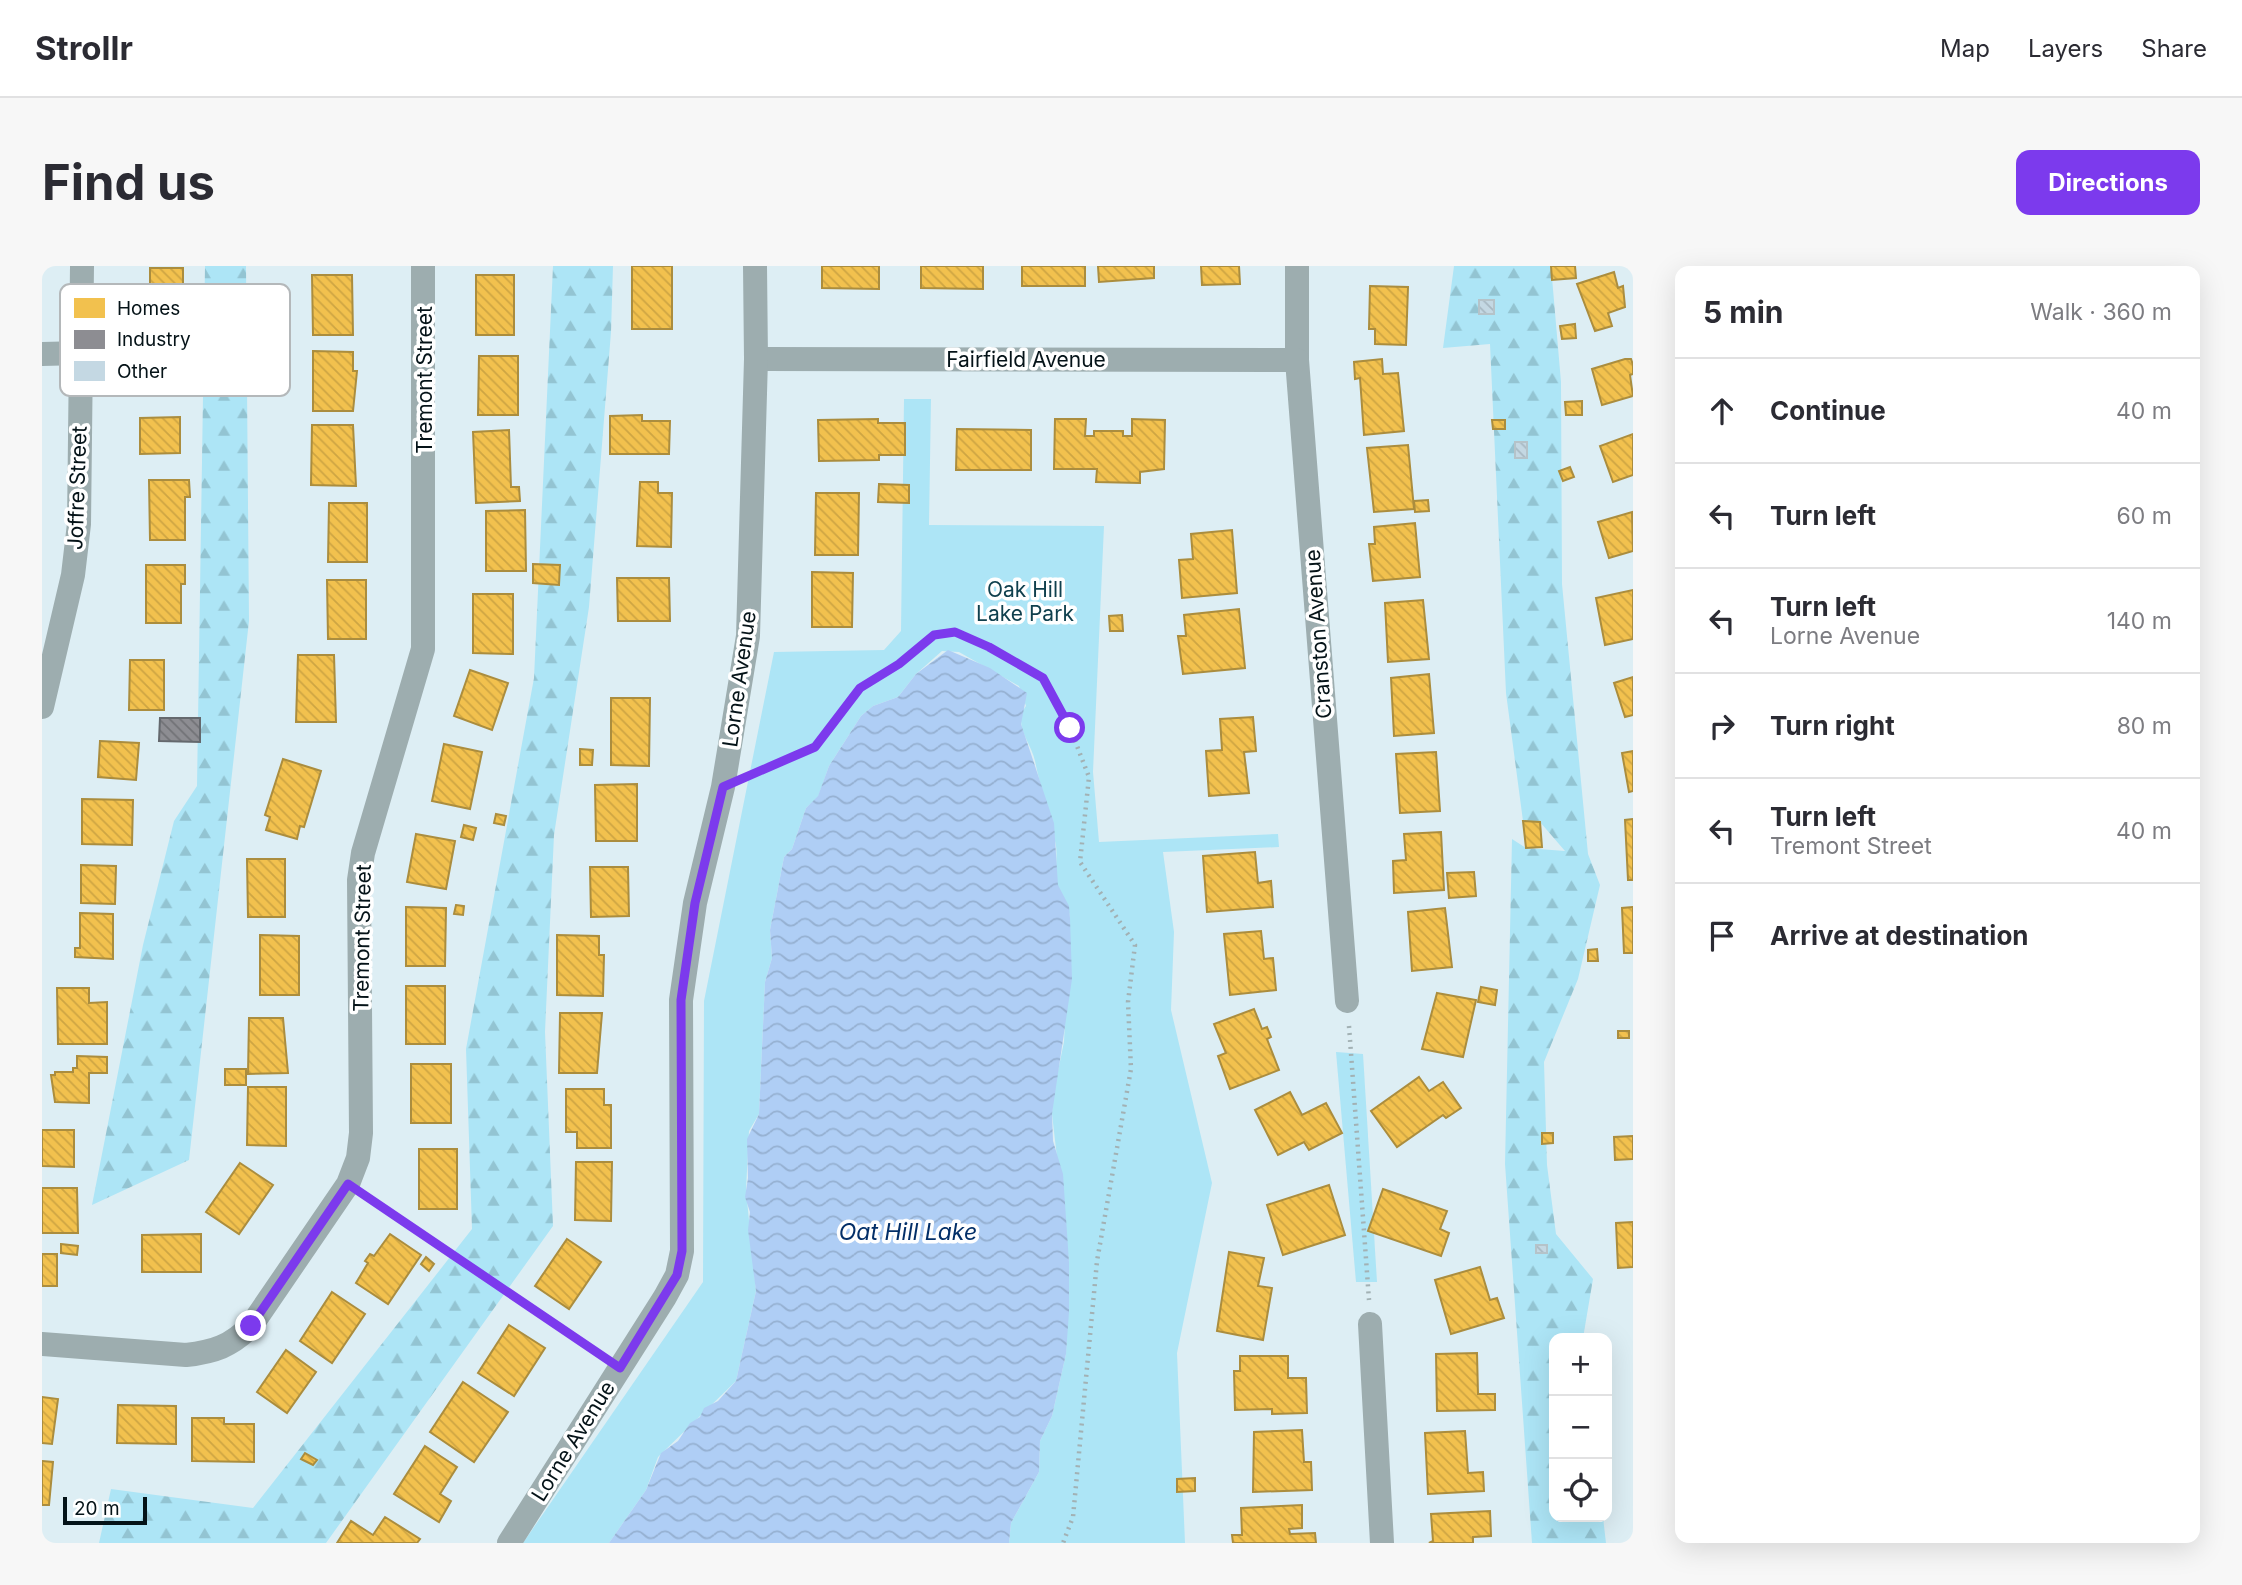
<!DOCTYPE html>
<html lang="en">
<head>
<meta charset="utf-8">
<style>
  body { margin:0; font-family:Inter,sans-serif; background:#f7f7f7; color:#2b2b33 }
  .controls { position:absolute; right:21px; bottom:21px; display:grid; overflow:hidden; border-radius:14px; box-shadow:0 7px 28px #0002 }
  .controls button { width:63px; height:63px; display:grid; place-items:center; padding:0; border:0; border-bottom:2px solid #e1e1e2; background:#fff; color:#2b2b33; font:35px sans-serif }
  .scale { position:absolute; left:21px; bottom:18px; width:84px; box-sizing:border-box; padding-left:7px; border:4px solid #051318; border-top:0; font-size:19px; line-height:24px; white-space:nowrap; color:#051318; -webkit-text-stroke:5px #fff; paint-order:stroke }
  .stop { position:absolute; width:21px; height:21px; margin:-16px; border:5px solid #7c3aed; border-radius:50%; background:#fff }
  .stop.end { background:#7c3aed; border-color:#fff; box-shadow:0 2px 7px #0008 }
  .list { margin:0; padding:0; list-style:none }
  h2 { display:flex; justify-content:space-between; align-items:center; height:91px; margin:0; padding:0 28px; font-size:30px }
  h2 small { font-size:23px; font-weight:400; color:#7c7c81 }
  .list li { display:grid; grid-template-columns:46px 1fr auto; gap:21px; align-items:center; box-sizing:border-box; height:105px; padding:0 28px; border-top:2px solid #e1e1e2 }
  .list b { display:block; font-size:26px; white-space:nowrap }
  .list p { margin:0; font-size:23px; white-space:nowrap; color:#7c7c81 }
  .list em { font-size:23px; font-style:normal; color:#7c7c81 }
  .icon { flex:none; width:38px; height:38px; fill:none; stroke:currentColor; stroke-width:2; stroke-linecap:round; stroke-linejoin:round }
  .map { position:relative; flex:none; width:1591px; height:1277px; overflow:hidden; border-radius:14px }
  header { display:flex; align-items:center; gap:42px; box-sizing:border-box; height:98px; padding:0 35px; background:#fff; border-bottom:2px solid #e1e1e2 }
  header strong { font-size:33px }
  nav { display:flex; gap:38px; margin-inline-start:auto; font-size:24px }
  .intro { display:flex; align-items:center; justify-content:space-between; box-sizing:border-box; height:168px; padding:0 42px }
  h1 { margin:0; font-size:49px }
  .button { padding:18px 32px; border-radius:14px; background:#7c3aed; color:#fff; font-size:24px; font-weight:700 }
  main { display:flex; gap:42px; padding:0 42px }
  aside { flex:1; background:#fff; border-radius:14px; box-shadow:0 7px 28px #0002 }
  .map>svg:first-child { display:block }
  .forest { fill:url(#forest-firs) }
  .park { fill:#ade5f6 }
  .water { fill:url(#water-waves) }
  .homes { fill:url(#homes-back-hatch); stroke:#ab8d3e; stroke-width:2 }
  .industry { fill:url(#industry-back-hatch); stroke:#64686d; stroke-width:2 }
  .building { fill:url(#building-back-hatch); stroke:#b5c3c9; stroke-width:2 }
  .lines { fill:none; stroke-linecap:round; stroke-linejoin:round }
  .path { stroke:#a2b1b4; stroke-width:4.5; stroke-dasharray:2 5; stroke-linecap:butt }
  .street { stroke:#9dadaf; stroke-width:24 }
  .route { stroke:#7c3aed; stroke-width:9 }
  .labels { text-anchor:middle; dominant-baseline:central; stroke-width:7; stroke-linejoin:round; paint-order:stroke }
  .street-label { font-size:21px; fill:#051318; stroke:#fff }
  .park-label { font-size:21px; fill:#10404e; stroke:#fff }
  .water-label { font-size:23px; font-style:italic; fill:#032f68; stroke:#fff }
  .key { fill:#fff; stroke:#b4b8ba; stroke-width:2 }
  .key-label { font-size:19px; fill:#051318 }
</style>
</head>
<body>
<header>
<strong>Strollr</strong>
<nav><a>Map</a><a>Layers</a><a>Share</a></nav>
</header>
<div class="intro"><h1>Find us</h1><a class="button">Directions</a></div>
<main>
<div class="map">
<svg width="1591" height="1277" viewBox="0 0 1591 1277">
  <defs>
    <pattern id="forest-firs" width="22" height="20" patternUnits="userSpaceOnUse" patternTransform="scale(1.75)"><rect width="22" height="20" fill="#ade5f6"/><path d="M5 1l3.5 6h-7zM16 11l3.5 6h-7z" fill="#93c4d2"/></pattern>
    <pattern id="water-waves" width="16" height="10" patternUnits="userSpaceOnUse" patternTransform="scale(1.75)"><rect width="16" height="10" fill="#afcef5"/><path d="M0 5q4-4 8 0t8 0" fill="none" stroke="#95b0d1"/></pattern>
    <pattern id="homes-back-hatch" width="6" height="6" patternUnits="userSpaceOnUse" patternTransform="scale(1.75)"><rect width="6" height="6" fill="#f2c14e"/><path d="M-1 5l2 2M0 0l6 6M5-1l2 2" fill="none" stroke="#cea543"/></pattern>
    <pattern id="industry-back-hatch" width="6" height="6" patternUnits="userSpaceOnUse" patternTransform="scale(1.75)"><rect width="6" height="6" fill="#8d8d92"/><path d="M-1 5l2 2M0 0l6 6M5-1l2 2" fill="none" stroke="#717276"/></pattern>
    <pattern id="building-back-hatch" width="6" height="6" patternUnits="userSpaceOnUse" patternTransform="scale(1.75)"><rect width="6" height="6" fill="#c4d8e3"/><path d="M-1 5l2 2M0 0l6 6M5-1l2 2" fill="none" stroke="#a7b8c2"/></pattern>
  </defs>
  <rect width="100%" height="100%" fill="#ddeef4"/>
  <g class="forest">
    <path d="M163,0H204L207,355L147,894L50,939L101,679L132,555L155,520Z"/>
    <path d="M511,0H571L569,66L547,341L512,569L503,766L511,960L284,1277H57L69,1223L211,1242L430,963L424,783L492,412Z"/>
    <path d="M1412,0H1509L1519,116L1520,318L1546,588L1558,619L1536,713L1502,796L1505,899L1514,968L1551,1013L1541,1072H1512V1251H1561L1564,1277H1490L1463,898L1470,573L1484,582L1523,585L1498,556L1481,555L1464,427L1448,78L1401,82Z"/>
  </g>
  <g class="park">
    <path d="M862,133H889L887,259L1062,260L1051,506L1057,576L1236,568L1237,581L1121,586L1132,666L1129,744L1170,917L1135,1087L1143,1277H967L969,1257L997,1206L998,1175L1010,1150L1024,1088L1027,996L1010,848L1011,829L1022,776L1028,652C1027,639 1021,635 1017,623C1011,609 1016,594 1014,580C1009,550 999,525 993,495C989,476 970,458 984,440L977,420L917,386L900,385L874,408L856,431L831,440L819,450L787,500L776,531L764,542L750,583L742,591L728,664L730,692L723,716L717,848L707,865L704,924L714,1025L694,1115L616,1191L604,1224L567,1277H481L661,1016L662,735L732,386L842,384L859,365Z"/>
    <path d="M1294,786L1321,788L1335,1016H1314Z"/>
  </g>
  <path class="water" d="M906,384L948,402L985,427L979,458L1012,557L1016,619L1027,640L1028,652L1030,713L1010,848L1011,875L1021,908L1027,996V1046L1024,1088L1010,1150L998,1175L997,1206L969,1257L967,1277H567L604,1224L619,1187L636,1175L648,1157L658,1151L662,1142L676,1135L694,1115L714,1025L706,964L708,946L703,931L706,912L705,873L717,848L723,716L730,692L728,664L742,591L750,583L764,542L776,530L787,500L819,450L831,440L856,431L874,408Z"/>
  <g class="homes">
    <rect x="590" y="0" width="40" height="63"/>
    <path d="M780,0H837V23L780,22Z"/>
    <path d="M879,0H941V23L879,22Z"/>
    <rect x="980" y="0" width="63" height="20"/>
    <path d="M1056,0H1112V12L1057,16Z"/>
    <path d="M1159,0H1197L1198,18L1160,19Z"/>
    <path d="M1509,0H1533L1534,12L1510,14Z"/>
    <path d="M108,2H141V47H122V33L104,30V21H108Z"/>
    <path d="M1572,6L1576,22L1581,20L1583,41L1566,47L1570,60L1553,65L1535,18Z"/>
    <path d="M270,9H310L311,69H271Z"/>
    <rect x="434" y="9" width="38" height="60"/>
    <path d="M1328,20L1366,21L1364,79L1333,78V63H1327Z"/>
    <path d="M1533,58L1534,72L1520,73L1518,60Z"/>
    <path d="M271,85L311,86V105H315L311,145H271Z"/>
    <path d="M437,90H476V149H436Z"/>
    <path d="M1340,93L1341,108L1356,107L1362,165L1322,169L1318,112L1313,113L1312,96Z"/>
    <path d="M1583,93H1589L1591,99V108L1588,109L1591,130L1560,139L1550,103Z"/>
    <path d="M1540,135V149H1524L1523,136Z"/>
    <path d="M600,149V155H628L627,188H568V150Z"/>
    <path d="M138,151V187L98,188V152Z"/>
    <path d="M836,153V157H863V189H837V194L777,195L776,154Z"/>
    <path d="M1013,153H1044L1043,170H1052V165H1081V170H1090V153L1123,154L1122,203L1098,206V217L1054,216L1055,203H1012Z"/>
    <path d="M1450,154H1463V163H1451Z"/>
    <path d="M270,159H311L314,220L269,219Z"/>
    <path d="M915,163L989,164V204H914Z"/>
    <path d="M467,164L469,221H477L478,235L434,237L431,166Z"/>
    <path d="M1591,168V209L1571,216L1558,180Z"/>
    <path d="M1366,179L1372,243L1332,246L1325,182Z"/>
    <path d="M1528,201L1532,211L1521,215L1517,205Z"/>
    <path d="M107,214H147L148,231H143V274H108Z"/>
    <path d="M598,216H616V227H630L629,281L595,280Z"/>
    <path d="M837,218L867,219V237L836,236Z"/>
    <path d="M774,227H817L816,289H773Z"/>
    <path d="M1386,234L1387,245L1373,246L1372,235Z"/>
    <path d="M287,237H325V296H286Z"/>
    <path d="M483,244L484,305H444V245Z"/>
    <path d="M1590,246L1591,285L1567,292L1556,256Z"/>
    <path d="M1373,257L1378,311L1331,315L1327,278H1333L1332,261Z"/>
    <path d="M1190,264L1195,327L1140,332L1137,294L1151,293L1149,268Z"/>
    <path d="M491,298L518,299L517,319L491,317Z"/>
    <path d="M104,299H143V318H139V357H104Z"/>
    <path d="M770,306L811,307L810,361H770Z"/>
    <path d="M575,312H627L628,355H576Z"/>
    <path d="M285,314H324V373H286Z"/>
    <path d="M1591,324V373L1563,379L1554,332Z"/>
    <path d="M431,328H471V388L431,387Z"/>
    <path d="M1381,334L1387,393L1346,396L1343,337Z"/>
    <path d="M1197,343L1203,402L1141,408L1136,370H1144L1142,349Z"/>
    <path d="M1080,349L1081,365H1068L1067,350Z"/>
    <path d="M256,389H292L294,456H254Z"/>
    <path d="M88,394H122V444H87Z"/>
    <path d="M428,404L466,417L450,464L412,450Z"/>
    <path d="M1387,408L1392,467L1352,470L1349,412Z"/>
    <path d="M1591,411V449L1583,451L1572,417Z"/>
    <path d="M569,432H608L607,500L569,499Z"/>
    <path d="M1211,451L1214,485L1202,486L1207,527L1167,530L1164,485L1180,484L1178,453Z"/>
    <path d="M58,475L97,477L94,514L56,511Z"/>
    <path d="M402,478L440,486L428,543L390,535Z"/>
    <path d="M538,483L551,484L550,499H538Z"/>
    <path d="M1591,485V525L1587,526L1580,487Z"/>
    <path d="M1394,486L1398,545L1358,547L1354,488Z"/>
    <path d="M241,493L279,505L262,561L258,560L255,573L224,564L228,551L223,549Z"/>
    <path d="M595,518V575H554L553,519Z"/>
    <path d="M40,533L91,534L90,579L40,578Z"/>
    <path d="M454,548L464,550L462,559L452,557Z"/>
    <path d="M1591,553V614H1586L1583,554Z"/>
    <path d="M1481,555L1498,556L1500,581L1484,582Z"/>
    <path d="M422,559L434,562L431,574L419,571Z"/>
    <path d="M1399,566L1402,624L1352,627L1351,595L1364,594L1362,568Z"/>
    <path d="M374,568L413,575L404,623L365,616Z"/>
    <path d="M1213,586L1216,617L1229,615L1231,641L1165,646L1161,590Z"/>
    <path d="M205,593H243V651H206Z"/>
    <path d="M39,599L74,600L73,638L39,637Z"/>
    <path d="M548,601H586L587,650L549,651Z"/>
    <path d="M1432,606L1434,630L1407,632L1405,607Z"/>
    <path d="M414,639L422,640L421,649L412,648Z"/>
    <path d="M364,641L404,642L403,700H364Z"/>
    <path d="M1591,641V687H1582L1580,642Z"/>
    <path d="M1403,642L1410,701L1370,705L1366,646Z"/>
    <path d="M38,647L71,648V693L33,691V682H38Z"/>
    <path d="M1219,665L1222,693L1231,692L1234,724L1188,729L1182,668Z"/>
    <path d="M218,669L257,670V729H218Z"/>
    <path d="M515,669L557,670V689H562L561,730L515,729Z"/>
    <path d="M1555,683L1556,695H1546V684Z"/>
    <rect x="364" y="720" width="39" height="58"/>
    <path d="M1439,721L1455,724L1453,739L1436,736Z"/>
    <path d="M15,722H47V737L65,736V778H16Z"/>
    <path d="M1395,727L1434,734L1421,791L1380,783Z"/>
    <path d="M1212,743L1220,763L1225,761L1229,771L1225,773L1237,804L1188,823L1176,790L1184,787L1172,758Z"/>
    <path d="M518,747H560L555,807H517Z"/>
    <path d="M207,752H241L246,807L206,808Z"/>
    <rect x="1576" y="765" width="11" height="7"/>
    <path d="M35,790L65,791V807H47V837L13,836L9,809H13V806H31V802H35Z"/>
    <rect x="369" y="798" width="40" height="59"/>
    <rect x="183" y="803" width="21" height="16"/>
    <path d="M1377,811L1387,825L1401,816L1419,842L1404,852L1401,849L1355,881L1329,845Z"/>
    <path d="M206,821H244V880L205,879Z"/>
    <path d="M524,823H562V839H569V882H535V866H524Z"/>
    <path d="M1248,826L1260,849L1284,837L1300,867L1267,884L1262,876L1236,889L1213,844Z"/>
    <path d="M0,864H32V901L0,900Z"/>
    <path d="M1500,867H1511V877L1500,878Z"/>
    <path d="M1591,870V893L1573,894L1572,871Z"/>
    <rect x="377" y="883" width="38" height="60"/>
    <path d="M534,896H570L569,955L533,954Z"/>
    <path d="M198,897L231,919L197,968L164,946Z"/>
    <path d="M1287,919L1303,969L1241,989L1225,939Z"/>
    <path d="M0,922H35L36,967H0Z"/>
    <path d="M1341,923L1405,945L1398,963L1407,967L1399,990L1326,965Z"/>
    <path d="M1591,956V1001L1576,1002L1574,957Z"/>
    <path d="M159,968V1006H100V969Z"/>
    <path d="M348,968L379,989L346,1038L314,1017L326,997L323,995L328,988L332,990Z"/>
    <path d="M525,973L559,996L527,1043L493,1020Z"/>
    <path d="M19,978L36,980L35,989L19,987Z"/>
    <path d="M1187,986L1222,992L1216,1020L1230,1022L1221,1074L1175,1065Z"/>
    <rect x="0" y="988" width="15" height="32"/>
    <path d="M384,991L392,998L387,1005L379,998Z"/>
    <path d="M1438,1001L1448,1034L1455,1032L1462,1052L1409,1068L1393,1014Z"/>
    <path d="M290,1026L323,1048L290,1097L258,1075Z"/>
    <path d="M467,1059L503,1082L472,1130L436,1107Z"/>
    <path d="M244,1084L274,1106L245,1147L215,1126Z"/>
    <path d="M1435,1087L1436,1128H1453V1144L1395,1145L1394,1088Z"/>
    <path d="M1198,1090H1246V1112H1264L1265,1147L1230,1148V1143L1193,1144L1192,1105H1198Z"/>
    <path d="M421,1116L466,1146L432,1196L388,1166Z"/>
    <path d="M0,1131L16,1133L10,1178L0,1177Z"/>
    <path d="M76,1139L134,1140V1178L75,1177Z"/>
    <path d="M150,1152H182V1158H212V1196L150,1195Z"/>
    <path d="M1260,1164L1262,1196H1269L1270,1224L1211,1226L1212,1166Z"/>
    <path d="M1423,1165L1426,1207L1441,1206L1442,1225L1386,1228L1383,1167Z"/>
    <path d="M383,1180L415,1201L398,1228L409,1235L397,1256L352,1228Z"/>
    <path d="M263,1187L275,1194L271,1199L259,1193Z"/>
    <path d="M0,1195L11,1196L7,1239H0Z"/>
    <path d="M1153,1212V1225L1135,1226V1213Z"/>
    <path d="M1260,1239V1262L1247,1263L1248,1268L1273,1267L1274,1277H1191L1190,1269H1200L1199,1242Z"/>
    <path d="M1448,1245L1449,1270L1431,1271V1277H1387L1391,1275L1389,1248Z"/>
    <path d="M343,1251L378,1273L375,1277H295L309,1255L331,1269Z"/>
  </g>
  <path class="industry" d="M118,452H158V476L117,475Z"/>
  <g class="building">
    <rect x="1437" y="34" width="15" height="14"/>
    <rect x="1473" y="176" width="12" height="16"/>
    <rect x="1494" y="979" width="11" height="8"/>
  </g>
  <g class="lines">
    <g class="path">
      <path d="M708,509L773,481L818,422L857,398L892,369L913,366L947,381L1001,412L1028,462L1047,511L1038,596L1093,679L1086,736L1089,803L1055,995L1031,1251L1021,1277"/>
      <path d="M1307,760L1327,1034"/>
      <path d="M327,932L558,1088"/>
    </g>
    <g class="street">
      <path d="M1255,0V94L1305,735"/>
      <path d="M0,88L40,87"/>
      <path d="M714,93L1255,94"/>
      <path d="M0,441L31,309L37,258L40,0"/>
      <path d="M1328,1058L1340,1277"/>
      <path d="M0,1078L144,1089C172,1086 189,1080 209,1060L306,918L316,892L319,867L317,614L321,587L381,383V0"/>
      <path d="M467,1277L623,1031L635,1009L640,985L639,734L653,637L681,521L706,370L714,93L713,0"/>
    </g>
  </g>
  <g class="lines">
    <path class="route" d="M209,1060L306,918L578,1102L635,1009L640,985L639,734L653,637L681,521L773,481L818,422L857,398L892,369L913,366L947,381L1001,412L1028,462"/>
  </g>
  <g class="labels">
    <g class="street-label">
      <text x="984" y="93">Fairfield Avenue</text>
      <text transform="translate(382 114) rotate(-90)">Tremont Street</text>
      <text transform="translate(35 222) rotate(-88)">Joffre Street</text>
      <text transform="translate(1276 368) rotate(-94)">Cranston Avenue</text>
      <text transform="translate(697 413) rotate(-82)">Lorne Avenue</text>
      <text transform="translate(320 672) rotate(-89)">Tremont Street</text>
      <text transform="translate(531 1175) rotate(-58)">Lorne Avenue</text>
    </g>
    <g class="park-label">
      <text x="983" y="323">Oak Hill<tspan x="983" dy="24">Lake Park</tspan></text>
    </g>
    <g class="water-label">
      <text x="866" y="966">Oat Hill Lake</text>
    </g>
  </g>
  <rect x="18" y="18" width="230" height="112" rx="10" class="key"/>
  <rect x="32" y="32" width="31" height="20" fill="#f2c14e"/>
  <rect x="32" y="64" width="31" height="19" fill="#8d8d92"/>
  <rect x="32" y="95" width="31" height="20" fill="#c4d8e3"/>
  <g class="key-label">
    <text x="75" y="49">Homes</text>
    <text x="75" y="80">Industry</text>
    <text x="75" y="112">Other</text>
  </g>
</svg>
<div class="controls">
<button>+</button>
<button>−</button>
<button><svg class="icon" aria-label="locate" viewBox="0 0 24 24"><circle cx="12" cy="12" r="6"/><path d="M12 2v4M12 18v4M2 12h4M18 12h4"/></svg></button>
</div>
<div class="scale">20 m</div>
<div class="stop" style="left:1028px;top:462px"></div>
<div class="stop end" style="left:209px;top:1060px"></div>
</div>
<aside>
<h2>5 min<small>Walk · 360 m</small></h2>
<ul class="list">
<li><svg class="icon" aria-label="ahead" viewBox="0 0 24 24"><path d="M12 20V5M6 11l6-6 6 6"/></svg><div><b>Continue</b></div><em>40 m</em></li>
<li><svg class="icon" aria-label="left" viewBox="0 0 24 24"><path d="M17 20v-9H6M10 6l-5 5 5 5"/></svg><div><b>Turn left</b></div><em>60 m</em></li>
<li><svg class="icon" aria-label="left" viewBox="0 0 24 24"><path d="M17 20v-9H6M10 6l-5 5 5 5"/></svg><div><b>Turn left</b><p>Lorne Avenue</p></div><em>140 m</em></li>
<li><svg class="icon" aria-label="right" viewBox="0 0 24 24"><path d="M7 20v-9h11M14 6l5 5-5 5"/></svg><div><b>Turn right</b></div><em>80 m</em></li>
<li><svg class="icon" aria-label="left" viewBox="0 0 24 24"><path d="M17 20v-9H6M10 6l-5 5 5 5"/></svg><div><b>Turn left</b><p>Tremont Street</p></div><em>40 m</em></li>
<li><svg class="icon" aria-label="arrive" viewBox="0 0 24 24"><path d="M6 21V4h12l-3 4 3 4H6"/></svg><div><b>Arrive at destination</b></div></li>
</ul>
</aside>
</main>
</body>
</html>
